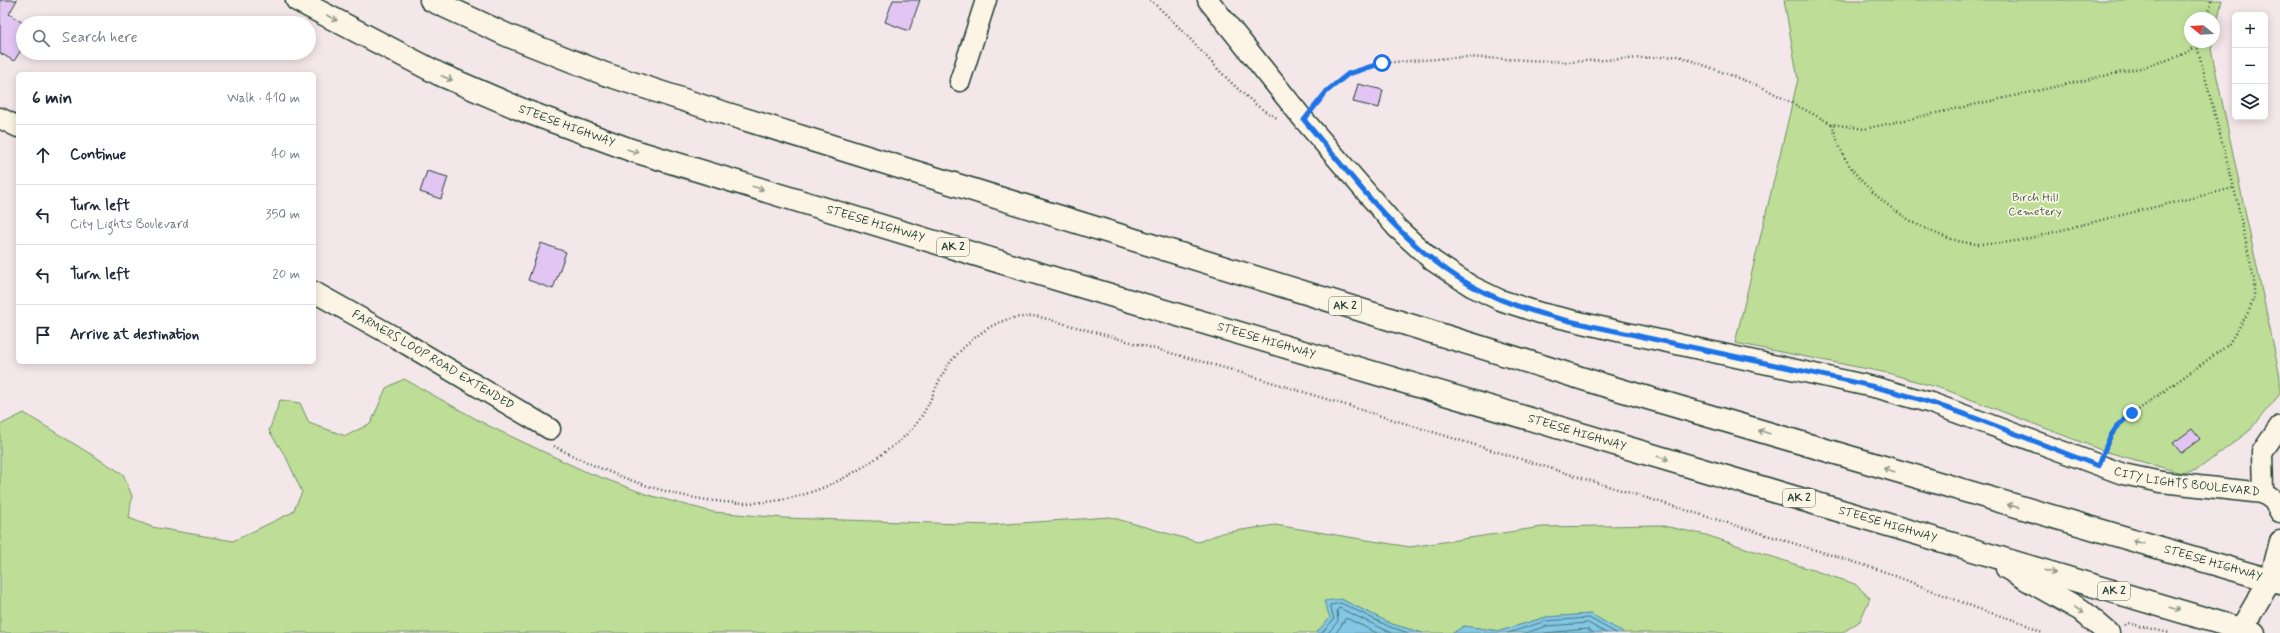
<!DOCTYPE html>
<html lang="en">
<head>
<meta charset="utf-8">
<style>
  body { margin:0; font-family:Mynerve,sans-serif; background:#f2f2f3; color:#1f2937 }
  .controls { position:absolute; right:12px; top:12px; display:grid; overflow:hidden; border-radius:6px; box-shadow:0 2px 10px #0003 }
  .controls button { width:36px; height:36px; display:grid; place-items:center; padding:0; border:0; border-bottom:1px solid #e0e1e3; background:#fff; color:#1f2937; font:20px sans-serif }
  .compass { position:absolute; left:2184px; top:12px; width:36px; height:36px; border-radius:50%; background:#fff; box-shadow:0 2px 10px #0003; rotate:288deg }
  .stop { position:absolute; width:12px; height:12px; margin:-9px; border:3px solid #1a73e8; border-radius:50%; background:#fff }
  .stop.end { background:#1a73e8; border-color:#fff; box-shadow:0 1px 4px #0008 }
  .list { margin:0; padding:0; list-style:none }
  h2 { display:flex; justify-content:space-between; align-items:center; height:52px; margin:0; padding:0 16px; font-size:17px }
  h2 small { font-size:13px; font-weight:400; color:#747a83 }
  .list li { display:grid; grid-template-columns:26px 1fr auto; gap:12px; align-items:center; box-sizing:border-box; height:60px; padding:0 16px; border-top:1px solid #e0e1e3 }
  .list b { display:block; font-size:15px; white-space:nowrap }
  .list p { margin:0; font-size:13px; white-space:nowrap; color:#747a83 }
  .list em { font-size:13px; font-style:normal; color:#747a83 }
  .icon { flex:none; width:22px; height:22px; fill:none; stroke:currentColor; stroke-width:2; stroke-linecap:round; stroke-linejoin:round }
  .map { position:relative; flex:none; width:2280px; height:633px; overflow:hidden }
  .search { position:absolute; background:#fff; box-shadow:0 2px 10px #0003; left:16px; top:16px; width:300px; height:44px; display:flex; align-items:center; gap:10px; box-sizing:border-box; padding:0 14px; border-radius:22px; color:#747a83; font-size:15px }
  .panel { position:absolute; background:#fff; box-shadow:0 2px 10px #0003; left:16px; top:72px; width:300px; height:292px; border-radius:6px }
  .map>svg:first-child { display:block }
  .green { fill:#bede97; stroke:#6e8e66 }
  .water { fill:#83c7e4; stroke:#5b909e }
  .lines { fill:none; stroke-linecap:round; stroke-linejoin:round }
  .shore { stroke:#47747a; stroke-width:1 }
  .building { fill:#e2c5f3; stroke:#1f3d34 }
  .minor-casing { stroke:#1f3d34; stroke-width:23 }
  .highway-casing { stroke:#1f3d34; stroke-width:25 }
  .path { stroke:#1f3d34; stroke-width:2.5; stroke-dasharray:1 3; stroke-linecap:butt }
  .minor { stroke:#fcf5e5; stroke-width:20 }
  .highway { stroke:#fcf5e5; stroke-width:22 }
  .oneway { stroke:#8e998c }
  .route { stroke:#1a73e8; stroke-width:5 }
  .labels { text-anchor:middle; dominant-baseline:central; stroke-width:3.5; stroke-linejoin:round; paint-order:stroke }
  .shield { fill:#fcf5e5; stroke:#617469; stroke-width:1 }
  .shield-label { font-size:11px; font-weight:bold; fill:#1f3d34 }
  .street-label { font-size:12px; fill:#1f3d34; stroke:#fcf5e5 }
  .park-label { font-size:12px; fill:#3f5d48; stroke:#fcf5e5 }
</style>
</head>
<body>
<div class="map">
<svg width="2280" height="633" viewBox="0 0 2280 633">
  <rect width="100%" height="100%" fill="#f4e7e9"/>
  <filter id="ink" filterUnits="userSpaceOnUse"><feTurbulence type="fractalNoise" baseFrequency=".025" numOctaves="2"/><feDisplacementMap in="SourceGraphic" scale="8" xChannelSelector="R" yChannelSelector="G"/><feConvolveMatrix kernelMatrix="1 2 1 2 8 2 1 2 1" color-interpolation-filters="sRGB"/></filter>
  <g filter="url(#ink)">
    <g class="green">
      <path d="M1784,0H2222L2214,36V18H2190V42H2213L2211,49L2280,377V394L2248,432L2197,470L2182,473L2104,451L1949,391L1888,373L1735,343L1798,79Z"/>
      <path d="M404,379L487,425L584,471L648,495L713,512L785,518L991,525L1110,517L1198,542L1222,533L1275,525L1410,547L1542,527L1659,525L1706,535L1855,584L1870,598L1860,621L1842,633H1624L1591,614L1546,617L1500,631L1464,626L1453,633H1423L1392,624L1341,599L1330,618L1316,633H0V425L24,413L123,474L132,496L129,518L152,527L233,541L293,512L302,492L286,457L269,431L280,400L300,403L309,423L346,436L371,423L386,388Z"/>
    </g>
    <g class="water">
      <path d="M1341,599L1392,624L1423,633H1316L1330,618L1324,601Z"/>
      <path d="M1591,614L1624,633H1453L1464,626L1500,631L1546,617Z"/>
    </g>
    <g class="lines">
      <g class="shore">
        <path d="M1322,633L1334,619L1330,605L1341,603L1390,627L1409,633"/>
        <path d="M1328,633L1338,621L1337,610L1339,608L1392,633"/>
        <path d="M1336,633L1346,618L1377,633"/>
        <path d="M1508,633L1546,621L1589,618L1616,633"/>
        <path d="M1525,633L1547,626L1588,623L1606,633"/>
        <path d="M1545,633L1587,629L1594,633"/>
      </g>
    </g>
    <g class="building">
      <path d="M0,0H17L9,14L23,23V47L14,61L0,53Z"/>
      <path d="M893,0H920L909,31L885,22Z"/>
      <path d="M1358,84L1383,90L1379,108L1353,102Z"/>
      <path d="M427,171L448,177L441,199L420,192Z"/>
      <path d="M541,243L566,252L553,289L528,280Z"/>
      <path d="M2192,429L2200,439L2181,453L2173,443Z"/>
    </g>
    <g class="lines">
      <g class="minor-casing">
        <g id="minor">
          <path id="s1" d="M1208,0L1304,120L1397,228L1433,261L1471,286L1500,300L1540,313L1622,332L1878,388L1931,403L2123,474L2161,482L2263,493L2273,500L2280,512"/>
          <path d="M960,81L986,0"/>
          <path d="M0,118L18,127"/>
          <path id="s2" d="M314,292L398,339L550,429"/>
          <path d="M2263,493L2262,452L2280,426"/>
          <path d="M2270,580L2280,541"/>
        </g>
      </g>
      <g class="highway-casing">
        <g id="highway">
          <path id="s3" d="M297,0L439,74L525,111L631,150L1073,284L2254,633"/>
          <path id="s4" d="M431,0L509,36L605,74L705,107L1600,384L2280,583"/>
          <path d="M2007,568L2081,610L2108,633"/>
          <path d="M2239,633L2270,580"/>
        </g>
      </g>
      <g class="path">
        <path d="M1150,0C1187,31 1215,71 1253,102C1260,109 1270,113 1278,119"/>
        <path d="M2209,18L2211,0"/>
        <path d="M1316,105L1327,91L1349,74L1382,63L1464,57L1568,62L1679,56L1762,87L1832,124L1864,129L2140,68C2155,63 2191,56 2199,42"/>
        <path d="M1832,124C1837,139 1841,154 1850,166C1875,203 1933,242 1979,244C2012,245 2045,234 2077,226C2129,213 2181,201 2233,188"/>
        <path d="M554,446C618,480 707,513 780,500C811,495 842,481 869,463C887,451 906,438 919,420C931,403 937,381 949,364C963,346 986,325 1009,319C1017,317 1027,317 1036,316L1232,370L1880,570L1979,609L2023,623L2042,633"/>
        <path d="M2105,448L2116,426L2228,345L2249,311L2254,296V279L2234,188L2197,46"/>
        <path d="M2125,625L2128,623L2169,633"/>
      </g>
      <use href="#minor" class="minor"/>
      <use href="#highway" class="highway"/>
    </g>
    <defs><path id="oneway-shaft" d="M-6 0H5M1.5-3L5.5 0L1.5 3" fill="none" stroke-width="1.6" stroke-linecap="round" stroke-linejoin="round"/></defs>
    <g class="oneway">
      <use href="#oneway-shaft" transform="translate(332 18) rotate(28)"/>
      <use href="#oneway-shaft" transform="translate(447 78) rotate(23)"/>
      <use href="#oneway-shaft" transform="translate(633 151) rotate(18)"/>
      <use href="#oneway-shaft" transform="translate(758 188) rotate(17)"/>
      <use href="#oneway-shaft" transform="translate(1764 432) rotate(-163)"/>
      <use href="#oneway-shaft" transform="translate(1663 458) rotate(17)"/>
      <use href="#oneway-shaft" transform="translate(1889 470) rotate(-163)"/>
      <use href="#oneway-shaft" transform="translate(2013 506) rotate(-164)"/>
      <use href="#oneway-shaft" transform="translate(2138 542) rotate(-164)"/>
      <use href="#oneway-shaft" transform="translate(2050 572) rotate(16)"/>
      <use href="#oneway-shaft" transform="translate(2175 609) rotate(17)"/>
      <use href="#oneway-shaft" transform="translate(2079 610) rotate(34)"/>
    </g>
  </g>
  <g class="lines" filter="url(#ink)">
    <path class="route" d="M1382,63L1348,74L1327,91L1304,120C1355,179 1403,248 1472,286C1523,314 1583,324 1639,336C1718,353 1797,369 1875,387C1952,405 2025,439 2099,466C2108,439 2110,431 2132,413"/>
  </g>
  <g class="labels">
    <g class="shield">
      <rect x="937" y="238" width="32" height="18" rx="3"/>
      <rect x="1329" y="297" width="32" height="18" rx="3"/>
      <rect x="1783" y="489" width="32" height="18" rx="3"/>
      <rect x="2098" y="582" width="32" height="18" rx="3"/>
    </g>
    <g class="shield-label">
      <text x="953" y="247">AK 2</text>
      <text x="1345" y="306">AK 2</text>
      <text x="1799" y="498">AK 2</text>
      <text x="2114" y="591">AK 2</text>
    </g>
    <g class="street-label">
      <text stroke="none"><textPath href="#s3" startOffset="298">STEESE HIGHWAY</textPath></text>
      <text stroke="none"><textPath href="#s3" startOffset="622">STEESE HIGHWAY</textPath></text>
      <text stroke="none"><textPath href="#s3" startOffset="1030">STEESE HIGHWAY</textPath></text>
      <text stroke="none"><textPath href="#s2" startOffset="137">FARMERS LOOP ROAD EXTENDED</textPath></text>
      <text stroke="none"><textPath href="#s3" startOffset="1354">STEESE HIGHWAY</textPath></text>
      <text stroke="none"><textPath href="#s1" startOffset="1135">CITY LIGHTS BOULEVARD</textPath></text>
      <text stroke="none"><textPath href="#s3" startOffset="1678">STEESE HIGHWAY</textPath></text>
      <text stroke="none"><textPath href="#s4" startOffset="1870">STEESE HIGHWAY</textPath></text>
    </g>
    <g class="park-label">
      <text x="2035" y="198">Birch Hill<tspan x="2035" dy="14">Cemetery</tspan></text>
    </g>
  </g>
</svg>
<div class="controls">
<button>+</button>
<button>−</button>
<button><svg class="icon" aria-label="layers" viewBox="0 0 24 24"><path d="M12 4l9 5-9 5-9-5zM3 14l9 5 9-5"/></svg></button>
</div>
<svg class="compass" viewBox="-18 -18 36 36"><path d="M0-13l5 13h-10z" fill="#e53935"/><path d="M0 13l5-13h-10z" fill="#747a83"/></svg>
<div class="stop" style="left:1382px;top:63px"></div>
<div class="stop end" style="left:2132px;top:413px"></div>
<div class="search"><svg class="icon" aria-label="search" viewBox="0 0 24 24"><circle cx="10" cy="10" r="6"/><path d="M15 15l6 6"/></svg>Search here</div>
<section class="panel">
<h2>6 min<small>Walk · 410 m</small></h2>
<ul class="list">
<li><svg class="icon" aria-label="ahead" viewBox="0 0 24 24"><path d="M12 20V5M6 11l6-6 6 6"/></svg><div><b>Continue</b></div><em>40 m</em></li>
<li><svg class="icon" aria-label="left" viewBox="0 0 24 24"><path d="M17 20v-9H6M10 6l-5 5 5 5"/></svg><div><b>Turn left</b><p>City Lights Boulevard</p></div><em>350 m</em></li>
<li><svg class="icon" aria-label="left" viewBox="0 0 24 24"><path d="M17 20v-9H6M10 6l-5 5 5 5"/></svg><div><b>Turn left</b></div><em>20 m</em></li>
<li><svg class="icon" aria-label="arrive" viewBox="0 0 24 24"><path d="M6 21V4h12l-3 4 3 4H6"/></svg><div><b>Arrive at destination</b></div></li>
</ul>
</section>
</div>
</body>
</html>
